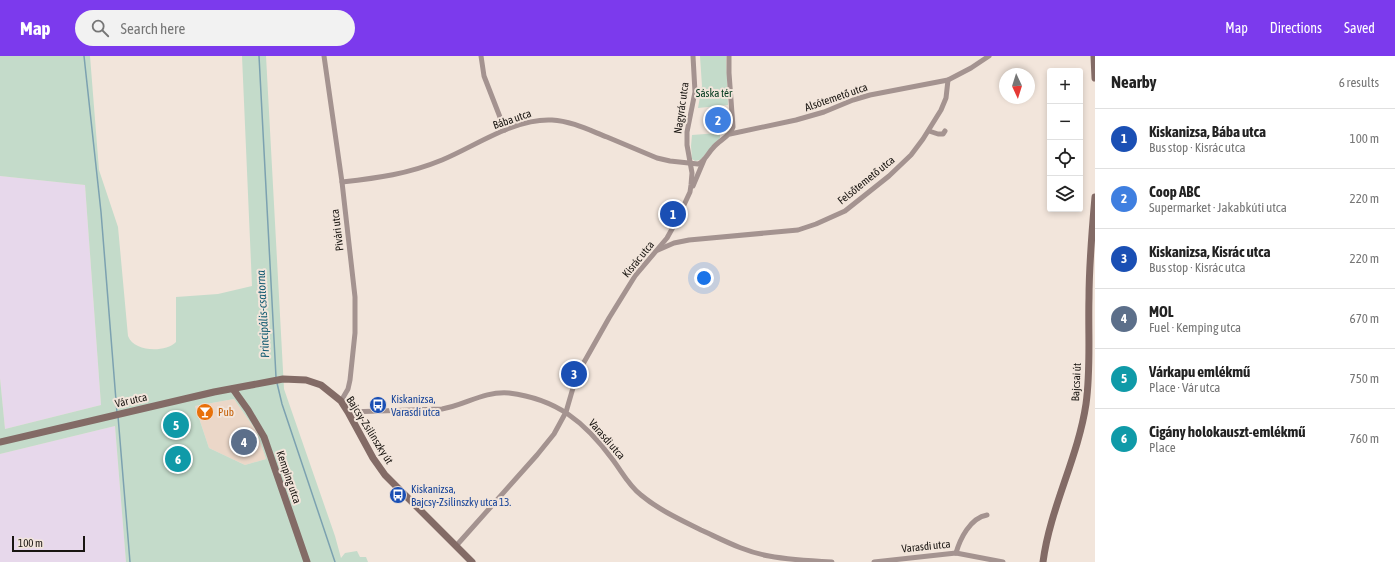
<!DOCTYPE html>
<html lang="en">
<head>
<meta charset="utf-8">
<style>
  body { margin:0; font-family:"Asap Condensed",sans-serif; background:#f2f2f2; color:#222 }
  .controls { position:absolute; right:12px; top:12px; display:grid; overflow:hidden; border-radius:4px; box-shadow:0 2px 6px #0003 }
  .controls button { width:36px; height:36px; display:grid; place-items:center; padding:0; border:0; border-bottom:1px solid #e0e0e0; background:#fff; color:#222; font:20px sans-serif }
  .compass { position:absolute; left:999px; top:12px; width:36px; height:36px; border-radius:50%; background:#fff; box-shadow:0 2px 6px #0003; rotate:176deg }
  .scale { position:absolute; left:12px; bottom:10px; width:73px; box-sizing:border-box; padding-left:4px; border:2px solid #191511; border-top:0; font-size:11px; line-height:14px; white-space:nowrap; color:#191511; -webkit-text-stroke:3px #f2e5db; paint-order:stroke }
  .you { position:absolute; left:704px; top:222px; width:14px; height:14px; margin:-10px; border:3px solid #fff; border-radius:50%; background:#1a73e8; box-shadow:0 0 0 6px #1a73e833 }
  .badge { display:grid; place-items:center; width:26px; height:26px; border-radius:50%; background:#7c3aed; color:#fff; font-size:13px; font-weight:700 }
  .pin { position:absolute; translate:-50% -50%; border:2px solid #fff; box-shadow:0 1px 4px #0006 }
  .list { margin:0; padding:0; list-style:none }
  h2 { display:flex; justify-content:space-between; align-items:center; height:52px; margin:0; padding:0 16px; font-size:17px }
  h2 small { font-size:13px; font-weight:400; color:#767676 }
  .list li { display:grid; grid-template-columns:26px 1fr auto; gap:12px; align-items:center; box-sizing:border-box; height:60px; padding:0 16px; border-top:1px solid #e0e0e0 }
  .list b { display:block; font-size:15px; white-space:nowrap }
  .list p { margin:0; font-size:13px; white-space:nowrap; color:#767676 }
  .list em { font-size:13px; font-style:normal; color:#767676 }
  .icon { flex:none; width:22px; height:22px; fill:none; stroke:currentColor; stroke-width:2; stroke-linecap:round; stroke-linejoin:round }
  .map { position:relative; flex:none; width:1095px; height:506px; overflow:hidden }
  header { display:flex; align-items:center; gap:24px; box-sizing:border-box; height:56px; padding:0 20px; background:#7c3aed; color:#fff }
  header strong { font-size:19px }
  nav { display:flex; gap:22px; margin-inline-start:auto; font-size:14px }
  .search { width:280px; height:36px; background:#f2f2f2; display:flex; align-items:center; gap:10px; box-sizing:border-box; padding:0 14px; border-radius:22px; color:#767676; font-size:15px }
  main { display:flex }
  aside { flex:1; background:#fff }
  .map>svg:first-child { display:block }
  .built { fill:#ebd7c8 }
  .industrial { fill:#e7d8eb }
  .green { fill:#c4dbca; fill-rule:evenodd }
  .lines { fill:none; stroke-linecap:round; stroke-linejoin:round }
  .stream { stroke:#7ca1b0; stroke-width:1.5 }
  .street { stroke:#a49390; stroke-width:5 }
  .secondary { stroke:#836b66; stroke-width:7 }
  .labels { text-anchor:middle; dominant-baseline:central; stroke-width:4; stroke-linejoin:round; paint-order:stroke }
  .park-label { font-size:11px; fill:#00381b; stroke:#f2e5db }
  .street-label { font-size:11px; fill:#191511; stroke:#f2e5db }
  .transit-label { font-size:11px; fill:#164399; stroke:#f2e5db; text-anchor:start }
  .food-label { font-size:11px; fill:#c56008; stroke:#f2e5db; text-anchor:start }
  .water-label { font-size:12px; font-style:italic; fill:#135b72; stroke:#f2e5db }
</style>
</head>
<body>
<header>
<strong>Map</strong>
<div class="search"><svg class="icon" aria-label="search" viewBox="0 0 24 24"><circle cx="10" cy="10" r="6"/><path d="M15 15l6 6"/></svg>Search here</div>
<nav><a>Map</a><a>Directions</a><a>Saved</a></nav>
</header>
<main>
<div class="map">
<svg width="1095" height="506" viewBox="0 0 1095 506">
  <rect width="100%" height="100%" fill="#f2e5db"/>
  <path class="built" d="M234,343L257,376L266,403L245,409L209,392L195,350Z"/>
  <g class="industrial">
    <path d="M0,120L85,129L101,349L5,373L0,322Z"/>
    <path d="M115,370L126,506H0V398Z"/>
  </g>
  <g class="green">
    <path d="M0,0H90L99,114L118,171L128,280C134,296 165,297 176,286V241L218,238L252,230L242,0H266L284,333L335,480L341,502L345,497L357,495L360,501H366L368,506H126L115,370L0,398V322L5,373L101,349L85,129L0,120ZM234,343L257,376L266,403L245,409L209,392L195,350Z"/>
    <path d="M700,0H726L728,49L698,52L702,30Z"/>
    <path d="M718,77L720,78V82L700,104L695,105L692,103L691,90L692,79Z"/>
  </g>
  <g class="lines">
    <g class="stream">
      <path d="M84,0L101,156L117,357"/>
      <path d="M259,0L276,321"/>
      <path d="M277,327L282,348L335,506"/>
      <path d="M118,360L130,506"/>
    </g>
    <g class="street">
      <path d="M324,0L342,126L355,241V277L350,324L348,333L341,345"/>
      <path d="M481,0L484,20L505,74"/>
      <path d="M929,75L938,78H943L945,75"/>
      <path d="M730,78L796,64L824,56L853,44L870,39L948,24L971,12L989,0"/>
      <path d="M342,126C378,122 408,118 442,104C476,90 514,62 552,64C571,65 589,74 607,81C624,88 640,95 657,102L670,105L698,108C705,105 708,97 713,92C719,84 730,81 733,71L729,17V0"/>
      <path d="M693,130L704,104"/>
      <path d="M658,194L674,187L689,184L798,174L816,168L845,155L889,120L911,99L923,83L941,54L946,42L948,24"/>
      <path d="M348,356L442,353C466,349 483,335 509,337C557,343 585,366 613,404C622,416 629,430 641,439C659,454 681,464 701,474C723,484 745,496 769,500C790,504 811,505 832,506"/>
      <path d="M456,490L537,399L554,378L566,356L575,325L583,308L609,262L635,220L667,182L677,164L690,136L691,129L692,117L687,89V76L695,36L693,0"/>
      <path d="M956,497C960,483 970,462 987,459"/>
      <path d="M874,506L956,497L1003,506"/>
    </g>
    <g class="secondary">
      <path d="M1094,0L1095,22"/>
      <path d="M233,333L248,354L264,381L307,506"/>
      <path d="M0,386L214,336L283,323L306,324L321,329L341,345L348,356L373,402L385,419L472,506"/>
      <path d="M1043,506C1050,452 1078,402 1086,348C1091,313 1088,277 1089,242C1089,208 1092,175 1095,141"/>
    </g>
  </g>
  <defs>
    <g id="bus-disc" transform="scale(0.9)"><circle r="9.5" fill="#1a4fb4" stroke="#f2e5db"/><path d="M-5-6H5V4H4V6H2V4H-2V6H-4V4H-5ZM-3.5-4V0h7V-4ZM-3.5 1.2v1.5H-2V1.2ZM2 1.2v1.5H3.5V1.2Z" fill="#fff"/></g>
    <g id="bar-disc" transform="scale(0.9)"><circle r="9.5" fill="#e8710a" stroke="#f2e5db"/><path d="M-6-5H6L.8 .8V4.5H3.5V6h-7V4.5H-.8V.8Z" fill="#fff"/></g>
  </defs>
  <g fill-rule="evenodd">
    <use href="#bus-disc" x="378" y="349"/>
    <use href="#bar-disc" x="205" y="356"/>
    <use href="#bus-disc" x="398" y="439"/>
  </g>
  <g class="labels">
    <g class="park-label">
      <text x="714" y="37">Sáska tér</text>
    </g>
    <g class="street-label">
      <text transform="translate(836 41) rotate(-19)">Alsótemető utca</text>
      <text transform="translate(681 52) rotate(-82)">Nagyrác utca</text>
      <text transform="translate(512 63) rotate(-19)">Bába utca</text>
      <text transform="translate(866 124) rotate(-39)">Felsőtemető utca</text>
      <text transform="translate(337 174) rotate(-97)">Pivári utca</text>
      <text transform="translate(638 203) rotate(-51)">Kisrác utca</text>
      <text transform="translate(1076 326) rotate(-87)">Bajcsai út</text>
      <text transform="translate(131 344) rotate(-13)">Vár utca</text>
      <text transform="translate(370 374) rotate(58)">Bajcsy-Zsilinszky út</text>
      <text transform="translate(607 383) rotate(49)">Varasdi utca</text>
      <text transform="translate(289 421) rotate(71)">Kemping utca</text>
      <text transform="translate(926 490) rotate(-6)">Varasdi utca</text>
    </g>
    <g class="transit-label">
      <text x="391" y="343">Kiskanizsa,<tspan x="391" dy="13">Varasdi utca</tspan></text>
      <text x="411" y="433">Kiskanizsa,<tspan x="411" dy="13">Bajcsy-Zsilinszky utca 13.</tspan></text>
    </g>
    <g class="food-label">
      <text x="218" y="356">Pub</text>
    </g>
    <g class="water-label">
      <text transform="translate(263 258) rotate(-93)">Principális-csatorna</text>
    </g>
  </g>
</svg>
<div class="controls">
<button>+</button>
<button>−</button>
<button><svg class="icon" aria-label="locate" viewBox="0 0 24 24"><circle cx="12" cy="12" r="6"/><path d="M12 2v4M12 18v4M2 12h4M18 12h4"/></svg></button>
<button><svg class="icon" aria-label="layers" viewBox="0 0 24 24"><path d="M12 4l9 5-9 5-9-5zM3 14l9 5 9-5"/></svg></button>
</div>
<svg class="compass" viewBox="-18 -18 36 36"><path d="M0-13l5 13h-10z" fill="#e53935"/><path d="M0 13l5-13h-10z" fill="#767676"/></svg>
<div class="scale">100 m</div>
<div class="you"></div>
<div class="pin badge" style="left:673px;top:158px;background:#1a4fb4">1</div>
<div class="pin badge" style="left:718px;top:64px;background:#3f7fe0">2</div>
<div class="pin badge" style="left:574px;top:318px;background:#1a4fb4">3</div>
<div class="pin badge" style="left:244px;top:386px;background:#5c6f8a">4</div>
<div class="pin badge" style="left:176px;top:369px;background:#0f9aa8">5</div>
<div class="pin badge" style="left:178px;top:403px;background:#0f9aa8">6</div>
</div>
<aside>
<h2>Nearby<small>6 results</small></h2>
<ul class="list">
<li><span class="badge" style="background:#1a4fb4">1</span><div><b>Kiskanizsa, Bába utca</b><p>Bus stop · Kisrác utca</p></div><em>100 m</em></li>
<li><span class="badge" style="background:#3f7fe0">2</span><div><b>Coop ABC</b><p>Supermarket · Jakabkúti utca</p></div><em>220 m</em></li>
<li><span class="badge" style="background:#1a4fb4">3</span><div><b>Kiskanizsa, Kisrác utca</b><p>Bus stop · Kisrác utca</p></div><em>220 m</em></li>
<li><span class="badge" style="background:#5c6f8a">4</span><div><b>MOL</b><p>Fuel · Kemping utca</p></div><em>670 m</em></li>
<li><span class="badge" style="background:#0f9aa8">5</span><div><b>Várkapu emlékmű</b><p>Place · Vár utca</p></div><em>750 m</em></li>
<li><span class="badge" style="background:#0f9aa8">6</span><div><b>Cigány holokauszt-emlékmű</b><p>Place</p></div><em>760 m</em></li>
</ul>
</aside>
</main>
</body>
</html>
